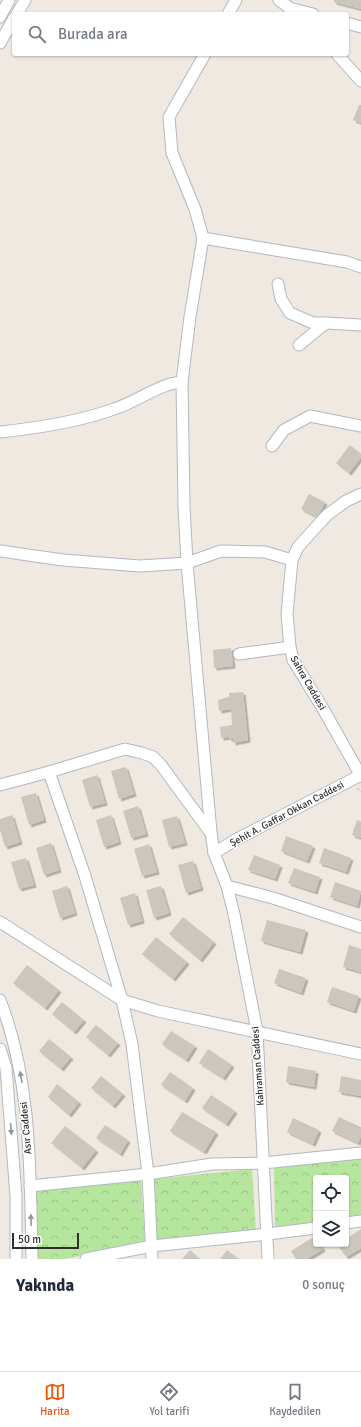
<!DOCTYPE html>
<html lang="tr">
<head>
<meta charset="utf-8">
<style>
  body { margin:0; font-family:Signika,sans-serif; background:#f6f6f7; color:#1f2937 }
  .controls { position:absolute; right:12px; bottom:12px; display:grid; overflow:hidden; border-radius:4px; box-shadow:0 1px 3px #0004 }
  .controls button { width:36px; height:36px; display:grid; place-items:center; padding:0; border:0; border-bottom:1px solid #e0e1e3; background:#fff; color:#1f2937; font:20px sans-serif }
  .scale { position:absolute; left:12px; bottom:10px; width:67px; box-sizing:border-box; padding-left:4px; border:2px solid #2e2e2e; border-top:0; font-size:11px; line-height:14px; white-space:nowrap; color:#2e2e2e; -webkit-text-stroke:3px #fff; paint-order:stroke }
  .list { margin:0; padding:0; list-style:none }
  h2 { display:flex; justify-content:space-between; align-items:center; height:52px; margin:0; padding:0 16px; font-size:17px }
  h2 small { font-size:13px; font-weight:400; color:#747a83 }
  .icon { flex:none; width:22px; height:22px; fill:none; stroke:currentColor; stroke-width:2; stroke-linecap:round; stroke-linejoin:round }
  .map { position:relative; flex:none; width:361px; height:1259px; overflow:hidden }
  .search { position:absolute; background:#fff; box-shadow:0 1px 3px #0004; left:12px; right:12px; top:12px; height:44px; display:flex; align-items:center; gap:10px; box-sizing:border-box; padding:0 14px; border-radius:4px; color:#747a83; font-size:15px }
  .sheet { height:112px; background:#fff }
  nav { display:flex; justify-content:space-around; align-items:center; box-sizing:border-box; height:56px; border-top:1px solid #e0e1e3; background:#fff; font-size:11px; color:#747a83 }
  nav a { display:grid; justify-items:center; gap:2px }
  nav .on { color:#ea580c }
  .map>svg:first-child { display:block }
  .forest { fill:url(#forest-crowns) }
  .building { fill:#cbc7bf; filter:url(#shadow) }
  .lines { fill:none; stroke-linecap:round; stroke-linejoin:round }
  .minor-casing { stroke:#b4b7c1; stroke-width:13 }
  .path { stroke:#c9c9c9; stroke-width:1.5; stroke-dasharray:3 2; stroke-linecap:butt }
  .minor { stroke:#fff; stroke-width:11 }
  .oneway { fill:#969696 }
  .labels { text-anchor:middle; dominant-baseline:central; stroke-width:3; stroke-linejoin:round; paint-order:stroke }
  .street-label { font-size:10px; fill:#2e2e2e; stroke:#fff }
</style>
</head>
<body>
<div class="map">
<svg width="361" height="1259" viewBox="0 0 361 1259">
  <defs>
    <pattern id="forest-crowns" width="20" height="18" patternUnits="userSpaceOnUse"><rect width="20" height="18" fill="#b6e59e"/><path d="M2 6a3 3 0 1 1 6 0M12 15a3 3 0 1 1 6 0" fill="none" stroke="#9dc588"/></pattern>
    <filter id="shadow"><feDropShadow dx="2.5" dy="2.5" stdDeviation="0" flood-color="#0004"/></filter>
  </defs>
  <rect width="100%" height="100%" fill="#efe9e1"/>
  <g class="forest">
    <path d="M361,1158V1216L346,1219V1178H316V1224L275,1227L274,1168Z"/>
    <path d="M252,1169L256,1231L155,1241L154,1179Z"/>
    <path d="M141,1180L145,1244L64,1259H38L36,1191Z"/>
  </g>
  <g class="building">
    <path d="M334,0H361V9L334,2Z"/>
    <path d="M359,105H361V123L353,120Z"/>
    <path d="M350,445L361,454V457L349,473L336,463Z"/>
    <path d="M309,494L325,502L317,517L301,509Z"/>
    <path d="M231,648L233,666L214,668L213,650Z"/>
    <path d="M243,692L248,740L233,743V738L229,739V737L221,738L220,727L232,725L231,709L219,711L218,700L229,697V693Z"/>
    <path d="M126,767L134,794L119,799L111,771Z"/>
    <path d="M97,775L105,803L90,807L82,780Z"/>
    <path d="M36,793L44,820L29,825L21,797Z"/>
    <path d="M138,806L146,834L131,838L123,811Z"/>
    <path d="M12,815L20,842L5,847L0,830V819Z"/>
    <path d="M111,815L119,842L104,847L96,820Z"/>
    <path d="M177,816L185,843L169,847L162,820Z"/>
    <path d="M357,820L361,822V838L352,835Z"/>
    <path d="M286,836L313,846L307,861L281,851Z"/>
    <path d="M51,843L59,870L44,875L36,848Z"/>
    <path d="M149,844L157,872L142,876L134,849Z"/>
    <path d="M324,848L351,858L346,872L319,863Z"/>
    <path d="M254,855L280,865L275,879L248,870Z"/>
    <path d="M26,858L34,885L19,889L11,862Z"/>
    <path d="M193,861L201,888L186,893L178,865Z"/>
    <path d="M294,868L320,877L315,892L288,883Z"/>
    <path d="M335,882L361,891L357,906L330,897Z"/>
    <path d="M67,886L75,913L60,918L52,891Z"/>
    <path d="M161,886L169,913L154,918L146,890Z"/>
    <path d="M135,893L142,921L128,925L120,898Z"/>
    <path d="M183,917L214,942L200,960L169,934Z"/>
    <path d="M267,920L306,930L300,952L261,941Z"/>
    <path d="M156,937L187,962L173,979L142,954Z"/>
    <path d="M349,945L361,949V972L343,967Z"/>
    <path d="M27,965L59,990L45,1008L13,983Z"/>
    <path d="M279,969L306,978L301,993L274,983Z"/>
    <path d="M332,987L359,996L354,1011L327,1002Z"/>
    <path d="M62,1002L84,1020L74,1032L52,1014Z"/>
    <path d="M96,1025L118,1043L108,1055L86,1037Z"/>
    <path d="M171,1031L195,1046L186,1060L162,1044Z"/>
    <path d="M49,1039L71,1057L61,1069L39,1051Z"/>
    <path d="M208,1049L232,1065L223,1078L199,1063Z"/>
    <path d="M288,1066L316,1071L314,1087L286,1082Z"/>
    <path d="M170,1072L193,1088L185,1101L161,1085Z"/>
    <path d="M101,1076L123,1094L113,1106L91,1088Z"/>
    <path d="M341,1076L361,1080V1096L339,1092Z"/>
    <path d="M57,1084L79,1102L69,1115L48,1097Z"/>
    <path d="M211,1095L235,1111L226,1124L202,1108Z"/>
    <path d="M182,1112L216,1132L204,1152L170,1131Z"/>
    <path d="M339,1117L361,1127V1136L358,1143L332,1131Z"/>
    <path d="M293,1118L319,1130L313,1144L287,1132Z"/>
    <path d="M105,1125L128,1140L120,1154L96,1138Z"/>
    <path d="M65,1126L96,1150L82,1168L51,1143Z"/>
    <path d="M361,1229V1248L346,1257L337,1244H346V1239Z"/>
    <path d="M315,1236L316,1238V1244H320L323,1249L307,1259H296L291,1251Z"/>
    <path d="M190,1250L200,1259H182Z"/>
    <path d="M227,1250L239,1259H220Z"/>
  </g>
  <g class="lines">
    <g class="minor-casing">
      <g id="minor">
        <path d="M279,0L295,12"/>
        <path d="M289,8L313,14"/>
        <path d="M17,14L25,0"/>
        <path d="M228,14L236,0"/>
        <path d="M0,17L9,0"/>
        <path d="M347,23L361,27"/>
        <path d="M0,43L14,18"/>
        <path d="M205,54L169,117L172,153L195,209L203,238L347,262L361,267"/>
        <path d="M337,54L361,81"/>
        <path d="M203,238L190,317L182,382L184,506L187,563L211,832L214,853L227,886L234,914L257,1031L268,1259"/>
        <path d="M278,284L281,299L290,313L313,323H326L361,325"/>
        <path d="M299,345L326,323"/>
        <path d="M0,432C38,428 78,422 114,409C137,402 158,384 182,382"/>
        <path d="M272,446L284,430L310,416L361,426"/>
        <path d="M361,494L346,501L327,515L298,547L292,560L287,614L290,647L293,660L322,707L361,776"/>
        <path d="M0,551L63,560L140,566L187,563L221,551L265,552L292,560"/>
        <path d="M239,654L290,647"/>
        <path d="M49,772L85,876L122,1000L132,1044L148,1174L152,1259"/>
        <path d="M0,785L49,772L125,749L142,753L153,757L161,765L210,832"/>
        <path d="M214,853L237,839L361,775"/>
        <path d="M227,886L273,898L361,927"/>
        <path d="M0,922L122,1000L158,1011L361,1054"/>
        <path d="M0,1000C32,1082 30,1172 32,1259"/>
        <path d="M0,1049L6,1068L16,1196V1259"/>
        <path d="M30,1186L148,1174L212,1164L263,1163L361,1153"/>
        <path d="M346,1223L361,1221"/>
        <path d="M86,1259L152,1246L268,1234L316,1228"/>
      </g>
    </g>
    <path class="path" d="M357,788L361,792"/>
    <use href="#minor" class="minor"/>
  </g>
  <defs><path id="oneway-solid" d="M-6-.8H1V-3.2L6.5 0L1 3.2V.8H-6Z"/></defs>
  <g class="oneway">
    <use href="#oneway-solid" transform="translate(21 1077) rotate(-100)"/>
    <use href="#oneway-solid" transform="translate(11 1129) rotate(86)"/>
    <use href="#oneway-solid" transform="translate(31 1220) rotate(-91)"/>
  </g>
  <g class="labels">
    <g class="street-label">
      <text transform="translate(308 683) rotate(60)">Sahra Caddesi</text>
      <text transform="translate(287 814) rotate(-28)">Şehit A. Gaffar Okkan Caddesi</text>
      <text transform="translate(258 1066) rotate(-94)">Kahraman Caddesi</text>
      <text transform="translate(26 1128) rotate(-95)">Asır Caddesi</text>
    </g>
  </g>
</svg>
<div class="controls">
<button><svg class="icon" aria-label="locate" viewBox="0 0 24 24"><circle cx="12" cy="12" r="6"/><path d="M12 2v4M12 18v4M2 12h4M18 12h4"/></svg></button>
<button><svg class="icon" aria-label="layers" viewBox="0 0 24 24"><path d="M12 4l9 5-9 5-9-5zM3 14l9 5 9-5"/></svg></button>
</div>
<div class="scale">50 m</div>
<div class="search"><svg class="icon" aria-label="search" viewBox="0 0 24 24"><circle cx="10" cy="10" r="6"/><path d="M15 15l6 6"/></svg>Burada ara</div>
</div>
<section class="sheet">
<h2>Yakında<small>0 sonuç</small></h2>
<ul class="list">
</ul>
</section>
<nav>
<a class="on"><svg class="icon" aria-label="map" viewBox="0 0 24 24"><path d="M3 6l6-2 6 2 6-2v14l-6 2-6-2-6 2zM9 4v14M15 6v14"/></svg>Harita</a>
<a><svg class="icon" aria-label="directions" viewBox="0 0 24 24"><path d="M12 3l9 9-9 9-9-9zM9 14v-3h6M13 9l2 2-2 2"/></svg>Yol tarifi</a>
<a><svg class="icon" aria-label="saved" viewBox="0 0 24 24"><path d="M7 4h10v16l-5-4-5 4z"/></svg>Kaydedilen</a>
</nav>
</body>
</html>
